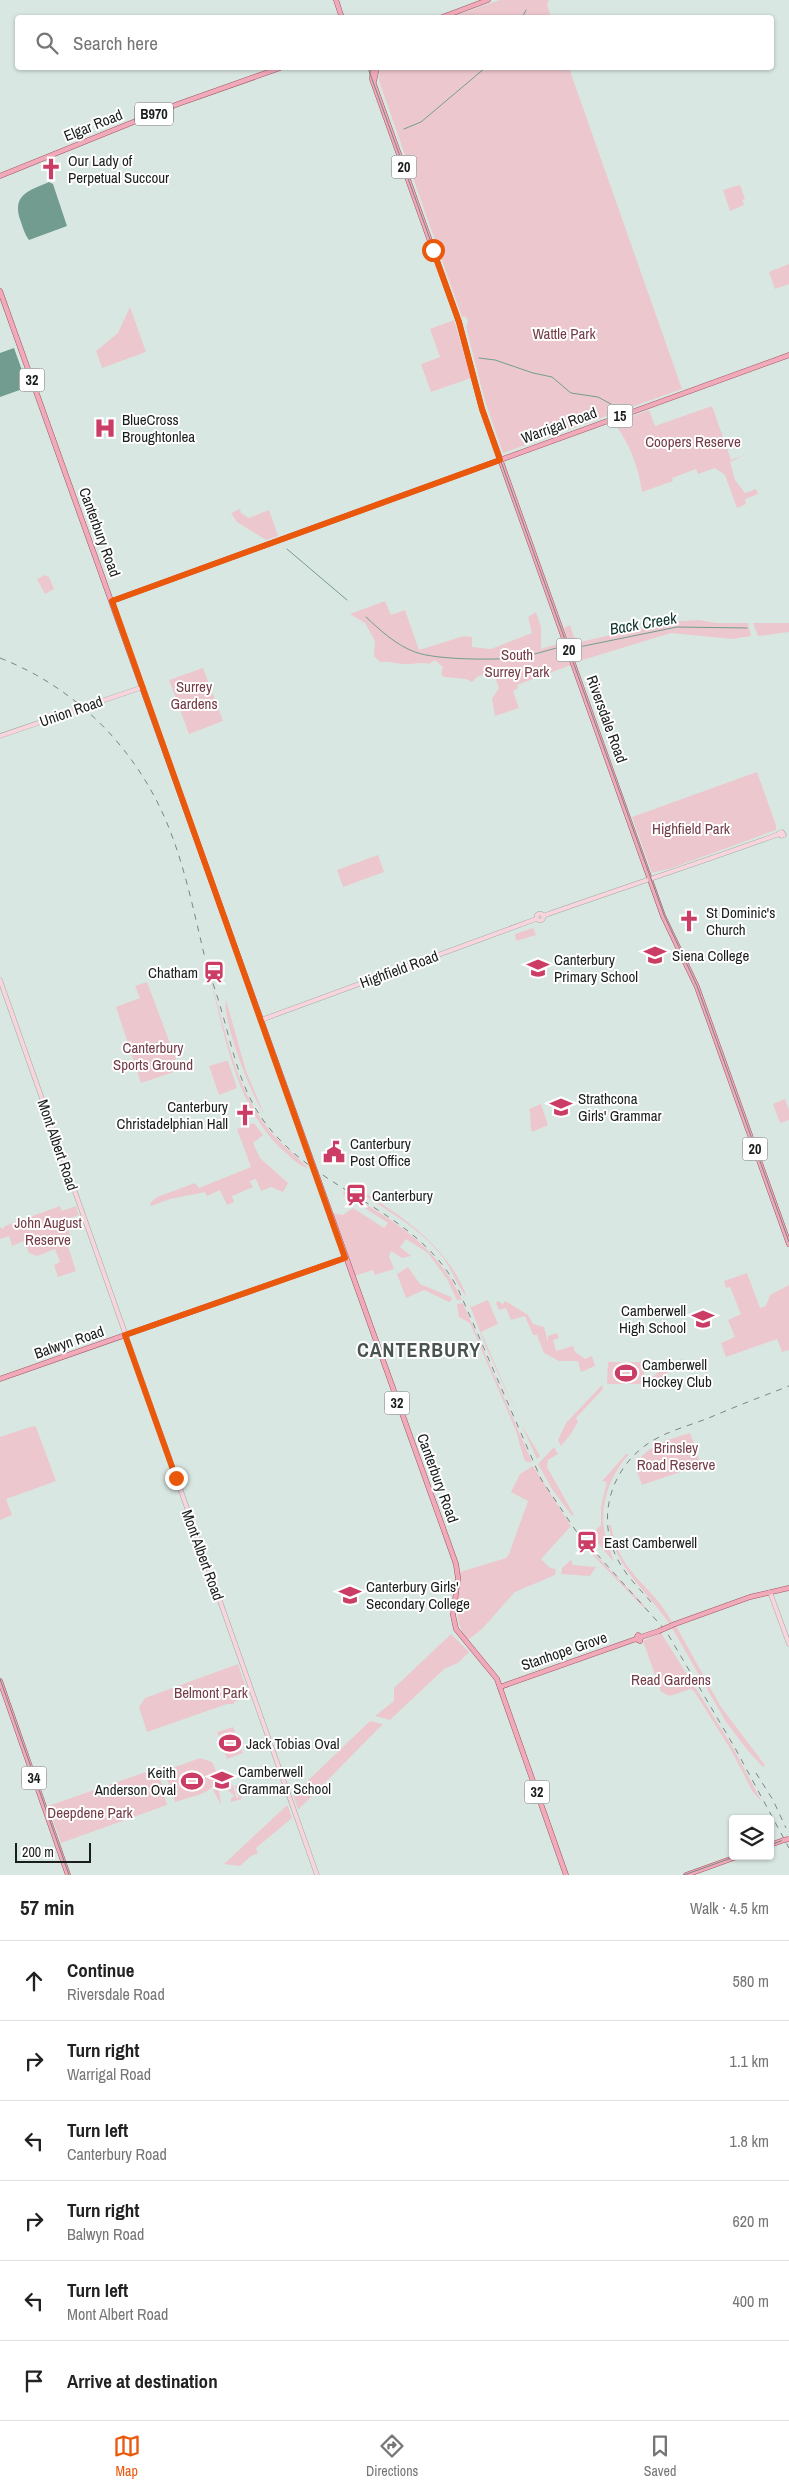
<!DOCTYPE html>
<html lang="en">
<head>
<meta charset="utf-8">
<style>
  body { margin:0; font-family:"Archivo Narrow",sans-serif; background:#f6f6f6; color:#222 }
  .controls { position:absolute; right:15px; bottom:15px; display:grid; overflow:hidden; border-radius:5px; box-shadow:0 1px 4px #0004 }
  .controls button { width:45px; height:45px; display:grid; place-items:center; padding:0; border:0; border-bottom:1px solid #e0e0e0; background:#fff; color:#222; font:25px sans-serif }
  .scale { position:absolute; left:15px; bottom:12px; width:76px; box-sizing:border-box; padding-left:5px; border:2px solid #191e1c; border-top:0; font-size:14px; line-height:18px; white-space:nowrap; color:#191e1c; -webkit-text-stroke:4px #fff; paint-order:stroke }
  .stop { position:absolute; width:15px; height:15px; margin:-11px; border:4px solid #ea580c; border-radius:50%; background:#fff }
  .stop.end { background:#ea580c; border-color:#fff; box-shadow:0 1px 5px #0008 }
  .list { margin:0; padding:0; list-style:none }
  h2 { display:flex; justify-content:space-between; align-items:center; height:65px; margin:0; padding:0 20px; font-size:21px }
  h2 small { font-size:16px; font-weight:400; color:#767676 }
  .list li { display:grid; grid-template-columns:32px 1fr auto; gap:15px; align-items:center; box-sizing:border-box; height:80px; padding:0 20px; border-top:1px solid #e0e0e0 }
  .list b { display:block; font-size:19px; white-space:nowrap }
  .list p { margin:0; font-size:16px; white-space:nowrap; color:#767676 }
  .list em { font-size:16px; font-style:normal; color:#767676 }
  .icon { flex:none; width:28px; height:28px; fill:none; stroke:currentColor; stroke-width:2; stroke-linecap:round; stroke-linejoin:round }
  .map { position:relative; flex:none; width:789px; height:1875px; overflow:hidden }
  .search { position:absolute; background:#fff; box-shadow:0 1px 4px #0004; left:15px; right:15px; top:15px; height:55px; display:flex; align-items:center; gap:12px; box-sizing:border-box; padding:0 18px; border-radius:5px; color:#767676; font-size:19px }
  .sheet { height:545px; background:#fff }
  nav { display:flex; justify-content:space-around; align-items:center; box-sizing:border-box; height:70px; border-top:1px solid #e0e0e0; background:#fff; font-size:14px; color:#767676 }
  nav a { display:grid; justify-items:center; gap:2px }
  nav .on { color:#ea580c }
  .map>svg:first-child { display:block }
  .green { fill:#ecc8ce }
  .water { fill:#739c90 }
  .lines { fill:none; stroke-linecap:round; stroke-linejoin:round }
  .stream { stroke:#739c90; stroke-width:1 }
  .secondary-casing { stroke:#9eaaa6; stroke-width:5 }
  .primary-casing { stroke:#a05564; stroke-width:5.5 }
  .secondary { stroke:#f8d5dc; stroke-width:4 }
  .primary { stroke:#f1aab9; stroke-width:4.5 }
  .tram { stroke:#7b8581; stroke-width:1 }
  .rail { stroke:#7b8581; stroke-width:1; stroke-dasharray:6 6; stroke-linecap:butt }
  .secondary-bridge-casing { stroke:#9eaaa6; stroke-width:5; stroke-linecap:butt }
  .primary-bridge-casing { stroke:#a05564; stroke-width:5.5; stroke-linecap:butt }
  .secondary-bridge { stroke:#f8d5dc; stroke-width:4 }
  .primary-bridge { stroke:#f1aab9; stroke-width:4.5 }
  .route { stroke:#ea580c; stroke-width:6 }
  .labels { text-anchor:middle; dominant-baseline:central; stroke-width:4; stroke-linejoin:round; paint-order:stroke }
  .shield { fill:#fff; stroke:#5e6260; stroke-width:1 }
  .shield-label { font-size:14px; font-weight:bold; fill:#191e1c }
  .street-label { font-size:15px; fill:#191e1c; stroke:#fff }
  .poi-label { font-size:15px; fill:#191e1c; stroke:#fff; text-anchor:start }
  .park-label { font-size:15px; fill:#733c47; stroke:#fff }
  .water-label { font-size:16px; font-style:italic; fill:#0d352b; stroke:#fff }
  .district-label { font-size:20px; font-weight:bold; letter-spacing:1px; fill:#485350; stroke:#fff }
</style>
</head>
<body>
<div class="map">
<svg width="789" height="1875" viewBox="0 0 789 1875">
  <rect width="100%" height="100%" fill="#d9e7e2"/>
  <g class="green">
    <path d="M500,0H549L547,4L551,17H451Z"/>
    <path d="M380,68H569L682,389L503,453L485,401L466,327L468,321L466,317H462L379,81Z"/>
    <path d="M740,185L745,199L742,200L744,205L730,211L723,190Z"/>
    <path d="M789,264V284L775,289L769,272Z"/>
    <path d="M130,307L146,352L102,368L96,351L118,333Z"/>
    <path d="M454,320L471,378L431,392L421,364L440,357L430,329Z"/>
    <path d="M712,406L731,460L745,455L730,462L735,480L745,493L756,489L758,494L745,499L746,504L737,508L725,475L715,468L698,474L696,469L672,478L673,481L642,492C639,468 629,442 614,423L649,410L655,426Z"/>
    <path d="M240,509L241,513L249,518L269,510L278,536L266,540L237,522L231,513Z"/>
    <path d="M45,575L49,577L54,589L45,594L37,579Z"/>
    <path d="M385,601L391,615L405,610L419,650L464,636L472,637V647L491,649L532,633L528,617L536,612L541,627V649L563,642L571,665L517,685L518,688L513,691L519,708L495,716L492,699L499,688L493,671L477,677L472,682L466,679L444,677L441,674L443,667L435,660L429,664C422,662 416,664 409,664C399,665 392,661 380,662L374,656L375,641L365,623L350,614Z"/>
    <path d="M699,620L716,623H748L751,636L732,639L671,633L576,662L564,628L570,625L576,643L666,622Z"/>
    <path d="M753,623H789V632L758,636Z"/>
    <path d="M203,668L223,721L189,734L169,680Z"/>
    <path d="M757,772L776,825V830L672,868L652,873L632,817Z"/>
    <path d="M378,855L384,872L343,887L337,870Z"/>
    <path d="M533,928L536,935L516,941L515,934Z"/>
    <path d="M209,975C225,1024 232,1079 263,1122C275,1140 294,1153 308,1168C300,1166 292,1159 286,1153C235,1109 226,1037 209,975Z"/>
    <path d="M147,982L180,1070L141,1083L116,1007L140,998L135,986Z"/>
    <path d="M226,1000L246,1071L264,1114C251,1095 222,1020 226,1000Z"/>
    <path d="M226,1061H228L237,1088L219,1095L209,1066Z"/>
    <path d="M785,1099L789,1110V1120L780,1123L773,1104Z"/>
    <path d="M541,1104L548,1125L532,1132C529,1124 532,1117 529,1109Z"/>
    <path d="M254,1123L263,1135L253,1143L260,1158L288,1183L283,1192L271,1187L261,1191L256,1179L250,1181L253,1187L232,1196L234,1202L227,1205L220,1190L207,1196L205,1192L170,1199L151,1206L150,1203L157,1197L195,1183L199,1188L251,1167L237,1129Z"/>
    <path d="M344,1191C395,1222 436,1244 462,1300H457L447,1279L428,1253L406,1239L400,1247L411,1256L402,1258L391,1251L389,1256L394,1269L375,1275L373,1270L355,1276L332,1213L343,1215L353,1208L384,1228L388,1223L343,1194Z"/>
    <path d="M365,1193C409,1221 448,1248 467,1297C458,1288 451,1267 441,1255C420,1229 391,1213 364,1195Z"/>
    <path d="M60,1206L62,1211L76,1206L79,1215L65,1220L72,1241L67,1243L76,1271L58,1277L54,1265L60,1262L55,1249L37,1256L29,1253L24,1241L12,1246L9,1236L0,1239V1227L3,1229L5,1226Z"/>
    <path d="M408,1267L420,1284L451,1297L452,1300L449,1302L424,1290L406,1298L397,1274Z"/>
    <path d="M747,1273L760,1308L766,1306L770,1295L789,1285V1350L782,1352L777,1339L726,1357L721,1343L735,1337L728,1320L741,1314L730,1287L726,1288L724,1281Z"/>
    <path d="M488,1300L498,1324L481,1332L521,1424L540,1456L537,1459L486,1347L468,1301L471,1307Z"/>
    <path d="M498,1301L503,1304L505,1301L528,1315L533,1324L544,1327L548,1342V1336L557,1333L559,1338L553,1340L556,1351L573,1346L575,1352L585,1359L592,1356L595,1366L581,1372L578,1361H559L544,1353L537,1335H533L525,1316L511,1320L506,1308L499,1310L496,1303Z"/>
    <path d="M463,1303L532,1462H527L524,1459L516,1431L470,1323L459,1317L457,1304Z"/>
    <path d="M683,1359L685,1364L665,1374L656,1384L647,1387L645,1383L668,1364Z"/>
    <path d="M608,1362H644V1384H607Z"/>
    <path d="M602,1385L603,1389L576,1418L578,1422L570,1435L561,1446L558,1440L566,1423Z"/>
    <path d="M33,1426L36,1427L56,1481L6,1499L12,1515L0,1520V1437Z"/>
    <path d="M690,1433L701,1465L642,1485L636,1468C640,1447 673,1438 690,1433Z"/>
    <path d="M554,1447L558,1454L548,1460L547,1467L574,1515L572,1516L552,1489L538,1464Z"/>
    <path d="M626,1454H629C608,1477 598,1508 606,1539C608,1546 612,1554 613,1561L591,1535L601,1525V1506L607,1482L602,1481Z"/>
    <path d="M533,1466L571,1526L541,1559L550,1568L556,1569L555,1575L515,1592L482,1629L468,1640C451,1621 459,1596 460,1572L506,1558L509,1554L528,1501L511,1492L520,1474Z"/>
    <path d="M609,1525H611C619,1575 651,1583 672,1622L669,1623C647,1591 613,1566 609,1525Z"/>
    <path d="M586,1545L643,1604L647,1611L584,1546Z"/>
    <path d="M571,1560L573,1565L596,1567L590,1576L561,1574L562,1568Z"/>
    <path d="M676,1626L721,1707L765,1765L763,1767L749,1752L726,1722L672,1628Z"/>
    <path d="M661,1633L732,1746L762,1802L753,1792L731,1750L694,1691L690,1689L670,1696L661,1692L643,1641Z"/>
    <path d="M451,1634L469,1652L458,1663L444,1669L390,1720L375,1716L394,1701V1688Z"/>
    <path d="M238,1664L249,1696L234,1702V1704H227L147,1732L139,1707L145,1698Z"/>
    <path d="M370,1721L383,1724L298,1810L293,1795Z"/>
    <path d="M233,1727L243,1753L227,1759L217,1732Z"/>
    <path d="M200,1758L212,1762C229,1792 196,1795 175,1802L164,1771Z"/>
    <path d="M146,1772C164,1772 163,1791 167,1805L61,1843L48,1806Z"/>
    <path d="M225,1784L233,1785L237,1799L239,1797L236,1791L239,1792L234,1786L237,1785L242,1799L231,1802V1798L235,1796L228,1791L231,1788L229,1785L219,1790L221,1805L213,1790Z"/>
    <path d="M286,1806H288L292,1818L256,1848L258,1853L251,1856L240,1866L224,1864Z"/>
  </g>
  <g class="water">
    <path d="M49,182L53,184L67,226L29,240C25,235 23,228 21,222C11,195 28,191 49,182Z"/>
    <path d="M14,348L28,387L0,397V353Z"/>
  </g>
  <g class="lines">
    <g class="stream">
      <path d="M522,18L526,10"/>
      <path d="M404,129L421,122L485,68"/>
      <path d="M479,358L495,360L533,373L552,377L571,393L598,397L620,409"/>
      <path d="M287,549L347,600"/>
      <path d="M366,617C381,631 396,645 415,652C436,660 493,660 515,658C530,656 545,651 560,647"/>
      <path d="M574,648L677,627L747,628"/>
    </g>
    <g class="secondary-casing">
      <g id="secondary">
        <path d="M93,704L143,687"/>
        <path d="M0,736L79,709"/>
        <path d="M782,832L784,835L781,836L779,833Z"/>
        <circle cx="540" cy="917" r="3.5"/>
        <path d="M543,916C622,888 700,863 779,834"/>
        <path d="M0,980L317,1875"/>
        <path d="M261,1020L536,919"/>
        <path d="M770,1592L789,1644"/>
      </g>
    </g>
    <g class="primary-casing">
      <g id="primary">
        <path d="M336,0L342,18"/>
        <path d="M440,18L488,0"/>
        <path d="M373,68L372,79L459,322L482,409L499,456L663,916L697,987L789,1244"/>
        <path d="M374,81L377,68"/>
        <path d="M0,176L178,104L280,68"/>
        <path d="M0,291L456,1564L458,1578L453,1615L456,1629L497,1679L566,1875"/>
        <path d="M112,601L789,355"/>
        <path d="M0,1379L345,1258"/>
        <path d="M675,1624L750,1597L789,1588"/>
        <path d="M636,1639L640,1641L641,1637L659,1631"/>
        <path d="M0,1681L68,1875"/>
        <path d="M500,1687L636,1639L638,1635L641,1637"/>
        <path d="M770,1845L784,1840"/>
        <path d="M686,1875L739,1856"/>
      </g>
    </g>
    <use href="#secondary" class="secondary"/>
    <use href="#primary" class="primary"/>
    <g class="tram">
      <path d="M368,68L460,322L483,409L499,456L664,915L697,986L789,1242"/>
      <path d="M0,1679L69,1875"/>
      <path d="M770,1845L789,1838"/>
      <path d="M684,1875L737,1856"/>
    </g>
    <g class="rail">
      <path d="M0,658C77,688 138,750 169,828C185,868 194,912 204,954C209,973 216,991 221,1009C232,1046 239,1085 261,1117C313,1193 417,1207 459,1291L541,1479L576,1531L666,1631L735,1748L789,1848"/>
      <path d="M651,1602C640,1589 626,1576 618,1560C595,1518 611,1466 652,1441C670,1430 692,1425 711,1417C737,1406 763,1396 789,1386"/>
      <path d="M756,1773L773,1800L786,1828"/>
    </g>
    <g class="secondary-bridge-casing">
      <path id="secondary-bridge" d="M79,709L93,704"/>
    </g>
    <g class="primary-bridge-casing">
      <g id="primary-bridge">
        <path d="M659,1631L675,1624"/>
        <path d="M784,1840L789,1839"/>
      </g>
    </g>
    <use href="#secondary-bridge" class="secondary-bridge"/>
    <use href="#primary-bridge" class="primary-bridge"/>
  </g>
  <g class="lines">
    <path class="route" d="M176,1478L125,1335L345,1258L112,601L500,460L482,409L459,322L433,250"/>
  </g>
  <defs>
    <g id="church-bare" transform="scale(1.725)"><path d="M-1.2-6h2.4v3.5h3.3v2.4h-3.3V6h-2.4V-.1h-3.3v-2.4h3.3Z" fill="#cc3d65" stroke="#fff" stroke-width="2.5" paint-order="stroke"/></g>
    <g id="hospital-bare" transform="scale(1.725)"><path d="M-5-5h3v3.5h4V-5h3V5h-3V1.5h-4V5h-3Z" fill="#cc3d65" stroke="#fff" stroke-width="2.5" paint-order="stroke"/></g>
    <g id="school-bare" transform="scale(1.725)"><path d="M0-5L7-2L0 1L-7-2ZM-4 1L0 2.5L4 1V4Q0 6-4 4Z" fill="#cc3d65" stroke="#fff" stroke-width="2.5" paint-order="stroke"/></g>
    <g id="station-bare" transform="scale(1.725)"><path d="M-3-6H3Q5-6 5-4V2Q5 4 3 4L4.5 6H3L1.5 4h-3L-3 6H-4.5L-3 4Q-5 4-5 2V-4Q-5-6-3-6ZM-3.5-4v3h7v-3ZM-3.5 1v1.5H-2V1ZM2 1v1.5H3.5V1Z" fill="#cc3d65" stroke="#fff" stroke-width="2.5" paint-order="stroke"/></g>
    <g id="civic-bare" transform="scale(1.725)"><path d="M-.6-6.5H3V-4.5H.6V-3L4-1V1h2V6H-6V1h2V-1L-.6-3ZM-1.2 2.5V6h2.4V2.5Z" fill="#cc3d65" stroke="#fff" stroke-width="2.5" paint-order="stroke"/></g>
    <g id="stadium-bare" transform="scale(1.725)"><path d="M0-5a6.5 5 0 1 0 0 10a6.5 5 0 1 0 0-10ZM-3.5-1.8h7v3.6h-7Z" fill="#cc3d65" stroke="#fff" stroke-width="2.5" paint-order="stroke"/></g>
  </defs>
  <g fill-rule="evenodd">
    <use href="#church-bare" x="51" y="169"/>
    <use href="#hospital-bare" x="105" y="428"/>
    <use href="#church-bare" x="689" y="921"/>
    <use href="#school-bare" x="655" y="955"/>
    <use href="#school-bare" x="538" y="968"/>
    <use href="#station-bare" x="214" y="972"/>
    <use href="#school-bare" x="561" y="1107"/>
    <use href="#church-bare" x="245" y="1115"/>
    <use href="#civic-bare" x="334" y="1152"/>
    <use href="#station-bare" x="356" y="1195"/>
    <use href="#school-bare" x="703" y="1319"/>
    <use href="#stadium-bare" x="626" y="1373"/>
    <use href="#station-bare" x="587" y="1542"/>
    <use href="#school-bare" x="350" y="1595"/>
    <use href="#stadium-bare" x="230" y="1743"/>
    <use href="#school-bare" x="222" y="1780"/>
    <use href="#stadium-bare" x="192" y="1781"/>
  </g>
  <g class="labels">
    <g class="shield">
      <rect x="135" y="102.5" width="38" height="23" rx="4"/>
      <rect x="391.5" y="155.5" width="25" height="23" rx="4"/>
      <rect x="19.5" y="368.5" width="25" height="23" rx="4"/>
      <rect x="607.5" y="404.5" width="25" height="23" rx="4"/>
      <rect x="556.5" y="638.5" width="25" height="23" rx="4"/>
      <rect x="742.5" y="1137.5" width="25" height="23" rx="4"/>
      <rect x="384.5" y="1391.5" width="25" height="23" rx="4"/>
      <rect x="21.5" y="1766.5" width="25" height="23" rx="4"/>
      <rect x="524.5" y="1780.5" width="25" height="23" rx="4"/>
    </g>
    <g class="shield-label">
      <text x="154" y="114">B970</text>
      <text x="404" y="167">20</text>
      <text x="32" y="380">32</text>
      <text x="620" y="416">15</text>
      <text x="569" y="650">20</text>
      <text x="755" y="1149">20</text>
      <text x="397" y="1403">32</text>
      <text x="34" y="1778">34</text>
      <text x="537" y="1792">32</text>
    </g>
    <g class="street-label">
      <text transform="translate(93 125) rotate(-22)">Elgar Road</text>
      <text transform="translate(559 425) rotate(-20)">Warrigal Road</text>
      <text transform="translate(100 532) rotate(70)">Canterbury Road</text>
      <text transform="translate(71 711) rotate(-19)">Union Road</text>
      <text transform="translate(607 719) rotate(70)">Riversdale Road</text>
      <text transform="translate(399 969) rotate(-20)">Highfield Road</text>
      <text transform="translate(58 1145) rotate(71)">Mont Albert Road</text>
      <text transform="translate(69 1342) rotate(-19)">Balwyn Road</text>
      <text transform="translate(438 1478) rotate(70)">Canterbury Road</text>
      <text transform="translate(203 1555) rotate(70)">Mont Albert Road</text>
      <text transform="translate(564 1651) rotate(-19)">Stanhope Grove</text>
    </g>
    <g class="poi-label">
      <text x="68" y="160">Our Lady of<tspan x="68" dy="17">Perpetual Succour</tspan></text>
      <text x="122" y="419">BlueCross<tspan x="122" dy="17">Broughtonlea</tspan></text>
      <text x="706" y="912">St Dominic's<tspan x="706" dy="17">Church</tspan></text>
      <text x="672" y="955">Siena College</text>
      <text x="554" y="959">Canterbury<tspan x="554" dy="17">Primary School</tspan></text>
      <text x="198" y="972" text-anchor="end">Chatham</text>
      <text x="578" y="1098">Strathcona<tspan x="578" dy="17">Girls' Grammar</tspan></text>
      <text x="228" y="1106" text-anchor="end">Canterbury<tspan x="228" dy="17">Christadelphian Hall</tspan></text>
      <text x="350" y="1143">Canterbury<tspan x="350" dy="17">Post Office</tspan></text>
      <text x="372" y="1195">Canterbury</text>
      <text x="686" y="1310" text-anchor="end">Camberwell<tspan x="686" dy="17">High School</tspan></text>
      <text x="642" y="1364">Camberwell<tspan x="642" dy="17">Hockey Club</tspan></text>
      <text x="604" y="1542">East Camberwell</text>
      <text x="366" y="1586">Canterbury Girls'<tspan x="366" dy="17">Secondary College</tspan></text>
      <text x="246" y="1743">Jack Tobias Oval</text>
      <text x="238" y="1771">Camberwell<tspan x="238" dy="17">Grammar School</tspan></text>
      <text x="176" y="1772" text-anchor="end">Keith<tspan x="176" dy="17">Anderson Oval</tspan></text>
    </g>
    <g class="park-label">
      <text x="564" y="333">Wattle Park</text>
      <text x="693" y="441">Coopers Reserve</text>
      <text x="517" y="654">South<tspan x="517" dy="17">Surrey Park</tspan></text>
      <text x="194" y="686">Surrey<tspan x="194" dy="17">Gardens</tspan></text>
      <text x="691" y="828">Highfield Park</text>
      <text x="153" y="1047">Canterbury<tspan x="153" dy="17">Sports Ground</tspan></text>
      <text x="48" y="1222">John August<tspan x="48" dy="17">Reserve</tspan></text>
      <text x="676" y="1447">Brinsley<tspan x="676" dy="17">Road Reserve</tspan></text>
      <text x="671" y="1679">Read Gardens</text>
      <text x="211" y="1692">Belmont Park</text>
      <text x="90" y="1812">Deepdene Park</text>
    </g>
    <g class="water-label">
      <text transform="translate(643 623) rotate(-10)">Back Creek</text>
    </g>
    <g class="district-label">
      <text x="419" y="1349">CANTERBURY</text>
    </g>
  </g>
</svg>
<div class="controls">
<button><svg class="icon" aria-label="layers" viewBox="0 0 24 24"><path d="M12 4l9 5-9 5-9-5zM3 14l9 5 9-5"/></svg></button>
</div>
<div class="scale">200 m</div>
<div class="stop" style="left:433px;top:250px"></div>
<div class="stop end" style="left:176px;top:1478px"></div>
<div class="search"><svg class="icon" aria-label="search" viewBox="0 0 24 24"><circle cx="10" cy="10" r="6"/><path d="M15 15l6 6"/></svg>Search here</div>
</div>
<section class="sheet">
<h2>57 min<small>Walk · 4.5 km</small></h2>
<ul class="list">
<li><svg class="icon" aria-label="ahead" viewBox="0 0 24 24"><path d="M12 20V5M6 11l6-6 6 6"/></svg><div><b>Continue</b><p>Riversdale Road</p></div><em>580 m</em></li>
<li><svg class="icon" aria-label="right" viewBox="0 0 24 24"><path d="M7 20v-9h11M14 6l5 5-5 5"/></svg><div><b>Turn right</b><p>Warrigal Road</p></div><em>1.1 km</em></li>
<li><svg class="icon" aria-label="left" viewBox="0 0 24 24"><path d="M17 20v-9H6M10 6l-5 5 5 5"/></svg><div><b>Turn left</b><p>Canterbury Road</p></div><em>1.8 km</em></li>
<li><svg class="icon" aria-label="right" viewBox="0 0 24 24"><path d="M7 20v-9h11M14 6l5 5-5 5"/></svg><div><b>Turn right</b><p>Balwyn Road</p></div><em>620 m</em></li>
<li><svg class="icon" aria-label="left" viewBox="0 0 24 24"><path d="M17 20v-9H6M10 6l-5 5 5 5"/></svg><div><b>Turn left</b><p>Mont Albert Road</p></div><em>400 m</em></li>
<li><svg class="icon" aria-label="arrive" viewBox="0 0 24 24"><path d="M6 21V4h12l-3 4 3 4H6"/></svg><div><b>Arrive at destination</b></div></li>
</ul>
</section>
<nav>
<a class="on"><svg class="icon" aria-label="map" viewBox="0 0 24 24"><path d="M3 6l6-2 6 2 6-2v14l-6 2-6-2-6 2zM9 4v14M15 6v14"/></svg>Map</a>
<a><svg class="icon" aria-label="directions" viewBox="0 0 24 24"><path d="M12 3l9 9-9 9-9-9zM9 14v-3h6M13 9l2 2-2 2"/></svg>Directions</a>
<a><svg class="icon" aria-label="saved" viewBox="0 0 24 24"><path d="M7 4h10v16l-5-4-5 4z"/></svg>Saved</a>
</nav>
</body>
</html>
